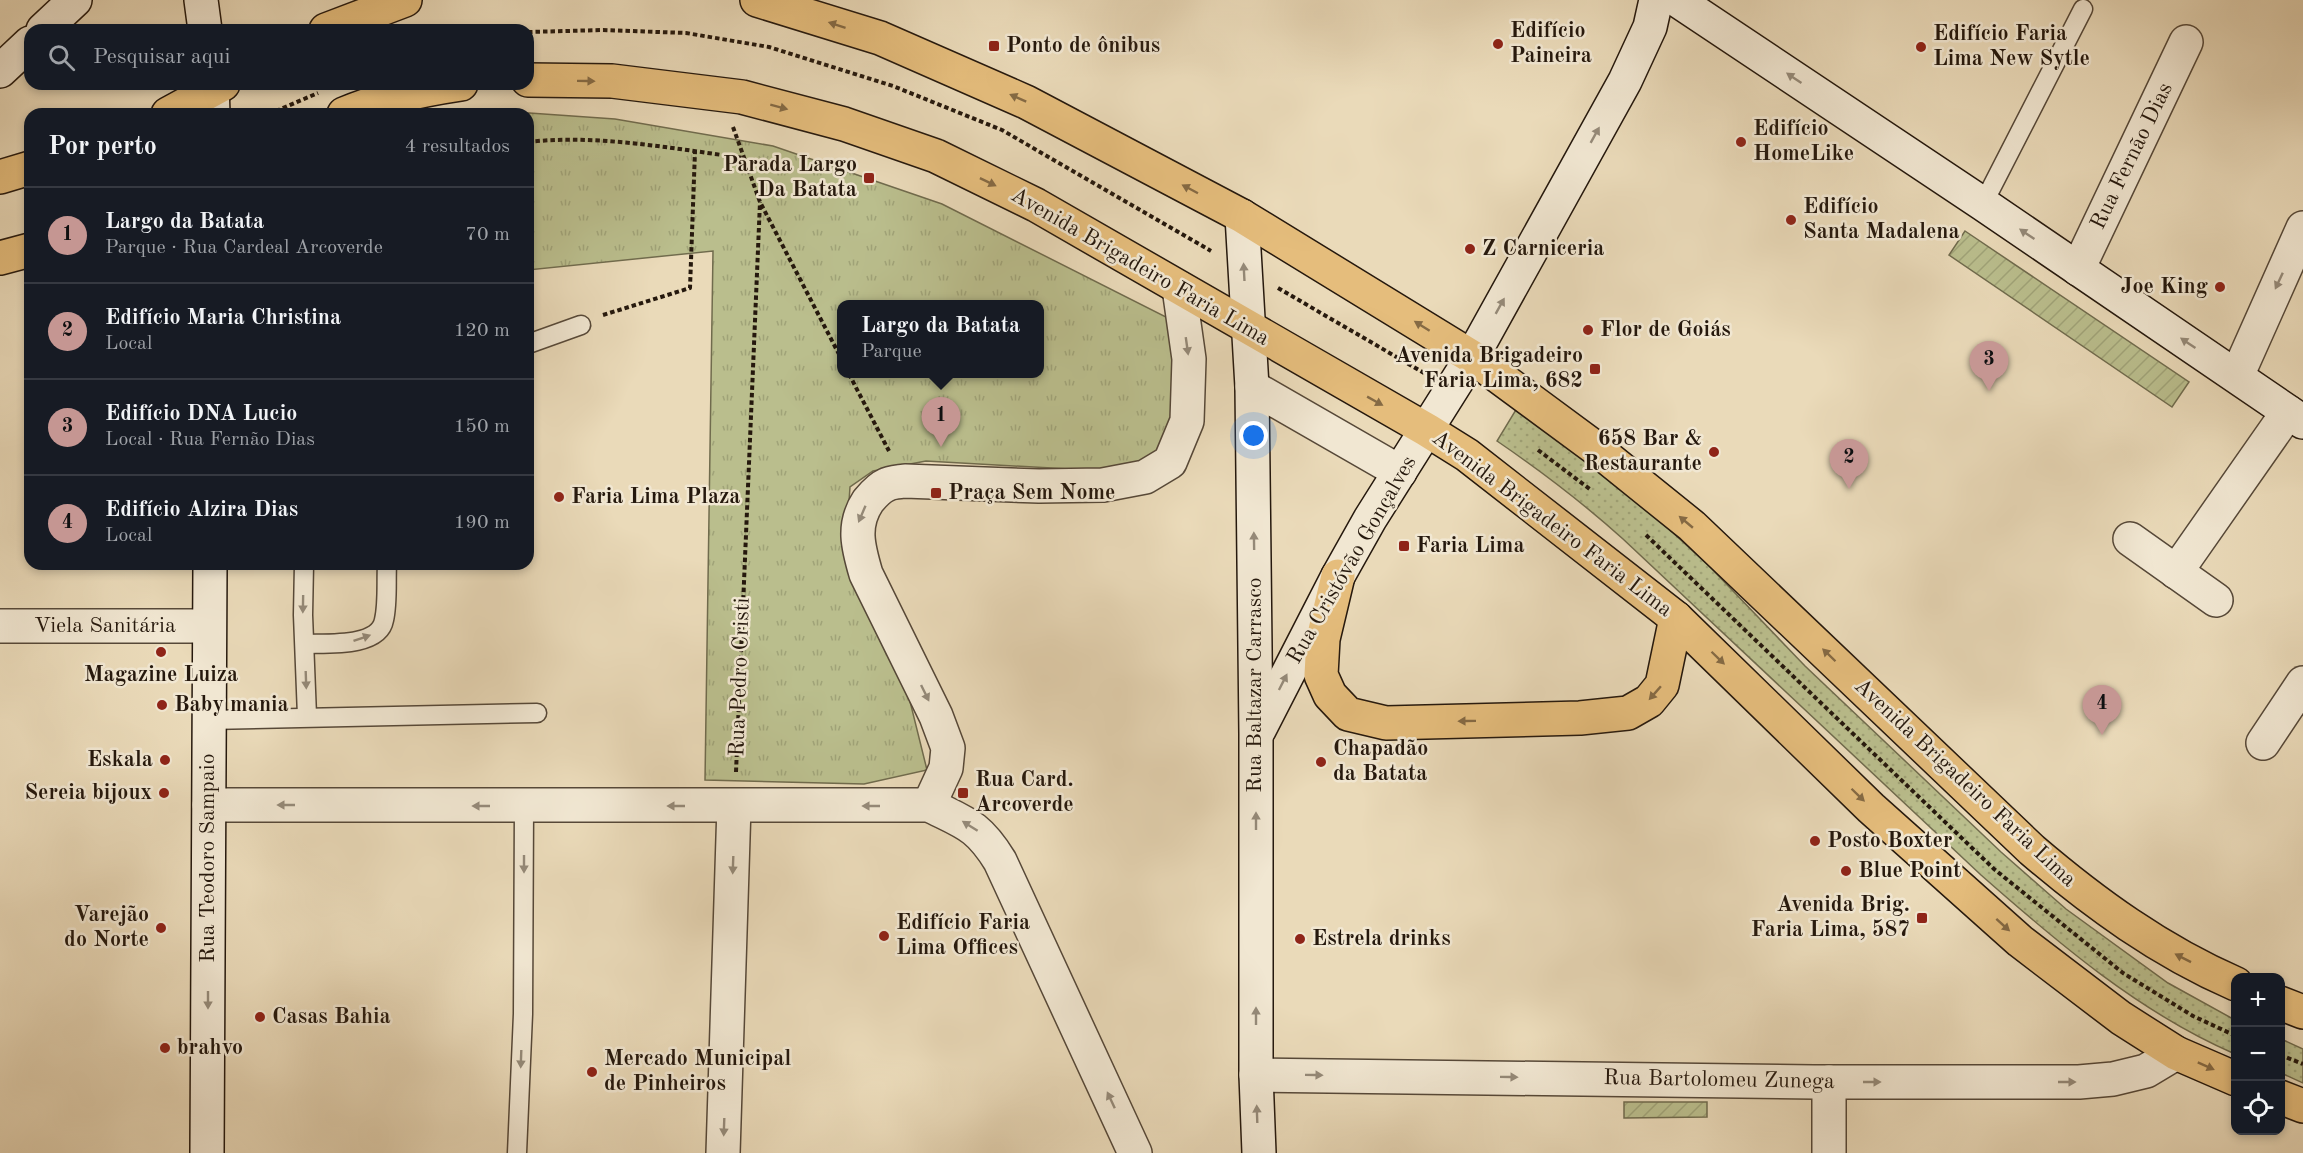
<!DOCTYPE html>
<html lang="pt">
<head>
<meta charset="utf-8">
<style>
  body { margin:0; font-family:"Old Standard TT",serif; background:#20242c; color:#f1f3f6 }
  .controls { position:absolute; right:18px; bottom:18px; display:grid; overflow:hidden; border-radius:12px; box-shadow:0 3px 9px #0003 }
  .controls button { width:54px; height:54px; display:grid; place-items:center; padding:0; border:0; border-bottom:2px solid #363941; background:#171b24; color:#f1f3f6; font:30px sans-serif }
  .you { position:absolute; left:1254px; top:436px; width:21px; height:21px; margin:-15px; border:4px solid #fff; border-radius:50%; background:#1a73e8; box-shadow:0 0 0 9px #1a73e833 }
  .badge { display:grid; place-items:center; width:39px; height:39px; border-radius:50%; background:#c59692; color:#111; font-size:20px; font-weight:700 }
  .pin { position:absolute; translate:-50% -50px; filter:drop-shadow(0 2px 3px #0008) }
  .pin::after { content:''; position:absolute; top:32px; width:21px; height:18px; background:inherit; clip-path:polygon(0 0,100% 0,50% 100%) }
  .popup { position:absolute; left:837px; top:300px; width:207px; height:78px; box-sizing:border-box; display:grid; place-content:center; border-radius:12px; background:#171b24; filter:drop-shadow(0 2px 4px #0005); font-size:20px; white-space:nowrap; color:#9ea1a6 }
  .popup b { font-size:22px; color:#f1f3f6 }
  .popup::after { content:''; position:absolute; left:50%; top:100%; margin-left:-12px; border:12px solid transparent; border-top-color:#171b24 }
  .list { margin:0; padding:0; list-style:none }
  h2 { display:flex; justify-content:space-between; align-items:center; height:78px; margin:0; padding:0 24px; font-size:26px }
  h2 small { font-size:20px; font-weight:400; color:#9ea1a6 }
  .list li { display:grid; grid-template-columns:39px 1fr auto; gap:18px; align-items:center; box-sizing:border-box; height:96px; padding:0 24px; border-top:2px solid #363941 }
  .list b { display:block; font-size:22px; white-space:nowrap }
  .list p { margin:0; font-size:20px; white-space:nowrap; color:#9ea1a6 }
  .list em { font-size:20px; font-style:normal; color:#9ea1a6 }
  .icon { flex:none; width:33px; height:33px; fill:none; stroke:currentColor; stroke-width:2; stroke-linecap:round; stroke-linejoin:round }
  .map { position:relative; flex:none; width:2303px; height:1153px; overflow:hidden }
  .search { position:absolute; background:#171b24; box-shadow:0 3px 9px #0003; left:24px; top:24px; width:510px; height:66px; display:flex; align-items:center; gap:15px; box-sizing:border-box; padding:0 21px; border-radius:18px; color:#9ea1a6; font-size:22px }
  .panel { position:absolute; background:#171b24; box-shadow:0 3px 9px #0003; left:24px; top:108px; width:510px; height:462px; border-radius:18px }
  .map>svg:first-child { display:block }
  .grass { fill:url(#grass-dots); stroke:#706b4d; stroke-width:1.5 }
  .park { fill:url(#park-tufts); stroke:#706b4d; stroke-width:1.5; fill-rule:evenodd }
  .garden { fill:url(#garden-furrows); stroke:#706b4d; stroke-width:1.5 }
  .lines { fill:none; stroke-linecap:round; stroke-linejoin:round }
  .lane-casing { stroke:#564838; stroke-width:21 }
  .street-casing { stroke:#564838; stroke-width:36 }
  .secondary-casing { stroke:#25180d; stroke-width:36 }
  .highway-casing { stroke:#25180d; stroke-width:36 }
  .path { stroke:#25180d; stroke-width:4; stroke-dasharray:4.5 3; stroke-linecap:butt }
  .lane { stroke:#f1e7d2; stroke-width:18 }
  .street { stroke:#f1e7d2; stroke-width:33 }
  .secondary { stroke:#f1e7d2; stroke-width:33 }
  .highway { stroke:#e5bd7c; stroke-width:33 }
  .oneway { fill:#856a44 }
  .oneway2 { fill:#958a79 }
  .poi-dot { fill:#8f2418; stroke:#f1e7d2; stroke-width:2 }
  .labels { text-anchor:middle; dominant-baseline:central; stroke-width:5; stroke-linejoin:round; paint-order:stroke }
  .poi-label { font-size:22px; font-weight:bold; fill:#25180d; stroke:#f1e7d2; text-anchor:start }
  .street-label { font-size:22px; fill:#25180d; stroke:#f1e7d2 }
</style>
</head>
<body>
<div class="map">
<svg width="2303" height="1153" viewBox="0 0 2303 1153">
  <defs>
    <pattern id="grass-dots" width="8" height="8" patternUnits="userSpaceOnUse" patternTransform="scale(1.5)"><rect width="8" height="8" fill="#babe8d"/><path d="M2 2h.1M6 6h.1" fill="none" stroke="#a0a378" stroke-width="1.8" stroke-linecap="round"/></pattern>
    <pattern id="park-tufts" width="24" height="20" patternUnits="userSpaceOnUse" patternTransform="scale(1.5)"><rect width="24" height="20" fill="#babe8d"/><path d="M3 7l-1-3M5 7V3M7 7l1-3M15 17l-1-3M17 17v-4M19 17l1-3" fill="none" stroke="#a0a378"/></pattern>
    <pattern id="garden-furrows" width="10" height="10" patternUnits="userSpaceOnUse" patternTransform="scale(1.5)"><rect width="10" height="10" fill="#babe8d"/><path d="M-1 1l2-2M0 10L10 0M9 11l2-2" fill="none" stroke="#a0a378"/></pattern>
  </defs>
  <rect width="100%" height="100%" fill="#eadab9"/>
  <filter id="stains"><feTurbulence type="fractalNoise" baseFrequency=".00333" numOctaves="4"/><feColorMatrix values="0 0 0 0 .2 0 0 0 0 .09 0 0 0 0 .02 0 0 0 .5 -.17"/></filter>
  <radialGradient id="worn" r=".72"><stop offset=".6" stop-color="#630" stop-opacity="0"/><stop offset="1" stop-color="#630" stop-opacity=".3"/></radialGradient>
  <g class="grass">
    <path d="M1517,408L1594,465L1657,518L1710,567L1805,666L2001,852L2066,909L2168,983L2235,1020V1054C2140,1013 2058,943 1981,875L1623,539C1583,503 1541,471 1497,441Z"/>
    <path d="M2281,1039L2303,1049V1083L2281,1073Z"/>
  </g>
  <path class="park" d="M500,111L615,119L773,146L942,204L1166,317L1179,343L1177,437L1141,473L926,461L873,471L850,487L845,561L900,661L927,770L864,784L705,780L713,251L528,270V114H490ZM842,304H1040V374H842Z"/>
  <g class="garden">
    <path d="M1965,231L2189,382L2172,407L1949,255Z"/>
    <path d="M1624,1102H1707V1117L1624,1118Z"/>
  </g>
  <g class="lines">
    <g class="lane-casing">
      <g id="lane">
        <path d="M1983,204L2083,9"/>
        <path d="M528,344L581,325"/>
        <path d="M304,564L303,615L307,716"/>
        <path d="M305,644C325,643 379,648 384,620C388,603 386,582 387,564"/>
        <path d="M209,720L537,713"/>
        <path d="M517,1153L523,1014L524,806"/>
      </g>
    </g>
    <g class="street-casing">
      <g id="street">
        <path d="M2078,269L2186,42"/>
        <path d="M2237,376L2303,228"/>
        <path d="M1252,387L1400,472"/>
        <path d="M2130,539L2216,600"/>
        <path d="M2176,572L2288,412"/>
        <path d="M0,626H209"/>
        <path d="M2263,743L2303,683"/>
        <path d="M209,805H929C965,823 978,825 1000,861L1135,1153"/>
        <path d="M929,805L946,768L948,748L936,716L866,574C858,547 852,525 868,501C873,495 879,488 886,485C891,482 899,482 905,481L1039,486L1103,485L1145,477L1170,462L1187,421L1189,359L1179,288"/>
        <path d="M1256,1075L1814,1082H2079L2113,1079L2146,1071L2176,1053"/>
        <path d="M723,1153L734,806"/>
        <path d="M1829,1153V1082"/>
      </g>
    </g>
    <g class="secondary-casing">
      <g id="secondary">
        <path d="M201,0L205,30"/>
        <path d="M1677,0L1983,204L2303,422"/>
        <path d="M43,30L75,0"/>
        <path d="M0,71L30,43"/>
        <path d="M212,84L213,114"/>
        <path d="M1242,216L1252,387L1256,734V1075L1259,1153"/>
        <path d="M1259,730L1338,576L1370,519L1472,357L1625,81L1650,27L1656,0"/>
        <path d="M207,1153L210,564"/>
      </g>
    </g>
    <g class="highway-casing">
      <g id="highway">
        <path d="M757,0L880,38L1026,102L1242,216L1472,357L1594,447L1692,526L2032,850C2094,903 2160,951 2236,984"/>
        <path d="M326,30L405,0"/>
        <path d="M528,80L612,81L742,97L844,124L936,156L1036,205L1427,430L1467,455L1676,618L1871,808L2020,941L2121,1018L2176,1053L2236,1079"/>
        <path d="M168,114L223,84"/>
        <path d="M344,114C381,98 421,90 461,84"/>
        <path d="M0,177L30,168"/>
        <path d="M0,258L30,250"/>
        <path d="M1338,576L1323,639L1321,675L1330,695L1348,714L1386,723L1580,718L1628,713L1649,701L1662,685L1676,618"/>
        <path d="M2280,1003L2303,1012"/>
        <path d="M2280,1097L2303,1106"/>
      </g>
    </g>
    <g class="path">
      <path d="M528,32L603,30L686,33L769,47L893,86L1002,130L1211,251"/>
      <path d="M269,114L318,93"/>
      <path d="M733,127L760,202L842,360"/>
      <path d="M528,142C598,134 675,149 744,158"/>
      <path d="M1278,288L1424,373"/>
      <path d="M603,315L690,288L695,151"/>
      <path d="M849,374L889,451"/>
      <path d="M1538,450L1591,490"/>
      <path d="M1646,535L1994,869L2123,973L2193,1016L2236,1036"/>
      <path d="M736,772L760,202"/>
      <path d="M2280,1055L2303,1064"/>
    </g>
    <use href="#lane" class="lane"/>
    <use href="#street" class="street"/>
    <use href="#secondary" class="secondary"/>
    <use href="#highway" class="highway"/>
  </g>
  <defs><path id="oneway-solid" d="M-6-.8H1V-3.2L6.5 0L1 3.2V.8H-6Z" transform="scale(1.5)"/></defs>
  <g class="oneway">
    <use href="#oneway-solid" transform="translate(837 25) rotate(-162)"/>
    <use href="#oneway-solid" transform="translate(586 81) rotate(1)"/>
    <use href="#oneway-solid" transform="translate(1018 98) rotate(-156)"/>
    <use href="#oneway-solid" transform="translate(779 107) rotate(15)"/>
    <use href="#oneway-solid" transform="translate(988 182) rotate(26)"/>
    <use href="#oneway-solid" transform="translate(1190 189) rotate(-152)"/>
    <use href="#oneway-solid" transform="translate(1422 326) rotate(-148)"/>
    <use href="#oneway-solid" transform="translate(1375 401) rotate(29)"/>
    <use href="#oneway-solid" transform="translate(1686 522) rotate(-140)"/>
    <use href="#oneway-solid" transform="translate(1829 655) rotate(-136)"/>
    <use href="#oneway-solid" transform="translate(1718 658) rotate(44)"/>
    <use href="#oneway-solid" transform="translate(1655 693) rotate(131)"/>
    <use href="#oneway-solid" transform="translate(1467 721) rotate(179)"/>
    <use href="#oneway-solid" transform="translate(1858 795) rotate(44)"/>
    <use href="#oneway-solid" transform="translate(2003 925) rotate(42)"/>
    <use href="#oneway-solid" transform="translate(2183 958) rotate(-153)"/>
    <use href="#oneway-solid" transform="translate(2206 1066) rotate(24)"/>
  </g>
  <g class="oneway2">
    <use href="#oneway-solid" transform="translate(1794 78) rotate(-146)"/>
    <use href="#oneway-solid" transform="translate(1595 135) rotate(-61)"/>
    <use href="#oneway-solid" transform="translate(2027 234) rotate(-146)"/>
    <use href="#oneway-solid" transform="translate(1244 272) rotate(-93)"/>
    <use href="#oneway-solid" transform="translate(2279 281) rotate(115)"/>
    <use href="#oneway-solid" transform="translate(1500 306) rotate(-61)"/>
    <use href="#oneway-solid" transform="translate(2188 343) rotate(-146)"/>
    <use href="#oneway-solid" transform="translate(1187 346) rotate(82)"/>
    <use href="#oneway-solid" transform="translate(862 514) rotate(113)"/>
    <use href="#oneway-solid" transform="translate(1254 541) rotate(-91)"/>
    <use href="#oneway-solid" transform="translate(303 604) rotate(91)"/>
    <use href="#oneway-solid" transform="translate(362 638) rotate(-19)"/>
    <use href="#oneway-solid" transform="translate(306 680) rotate(88)"/>
    <use href="#oneway-solid" transform="translate(1283 682) rotate(-63)"/>
    <use href="#oneway-solid" transform="translate(925 693) rotate(64)"/>
    <use href="#oneway-solid" transform="translate(286 805) rotate(-180)"/>
    <use href="#oneway-solid" transform="translate(481 806) rotate(-180)"/>
    <use href="#oneway-solid" transform="translate(676 806) rotate(-180)"/>
    <use href="#oneway-solid" transform="translate(871 806) rotate(180)"/>
    <use href="#oneway-solid" transform="translate(1256 821) rotate(-90)"/>
    <use href="#oneway-solid" transform="translate(970 826) rotate(-148)"/>
    <use href="#oneway-solid" transform="translate(524 864) rotate(90)"/>
    <use href="#oneway-solid" transform="translate(733 865) rotate(92)"/>
    <use href="#oneway-solid" transform="translate(208 1000) rotate(90)"/>
    <use href="#oneway-solid" transform="translate(1256 1016) rotate(-90)"/>
    <use href="#oneway-solid" transform="translate(521 1059) rotate(92)"/>
    <use href="#oneway-solid" transform="translate(1314 1075) rotate(1)"/>
    <use href="#oneway-solid" transform="translate(1509 1077) rotate(1)"/>
    <use href="#oneway-solid" transform="translate(1872 1082)"/>
    <use href="#oneway-solid" transform="translate(2067 1082)"/>
    <use href="#oneway-solid" transform="translate(1111 1100) rotate(-115)"/>
    <use href="#oneway-solid" transform="translate(1257 1114) rotate(-92)"/>
    <use href="#oneway-solid" transform="translate(724 1127) rotate(92)"/>
  </g>
  <g class="poi-dot">
    <circle cx="1498" cy="44" r="6"/>
    <rect x="988" y="40" width="12" height="12" rx="3"/>
    <circle cx="1921" cy="47" r="6"/>
    <circle cx="1741" cy="142" r="6"/>
    <rect x="863" y="172" width="12" height="12" rx="3"/>
    <circle cx="1791" cy="220" r="6"/>
    <circle cx="1470" cy="249" r="6"/>
    <circle cx="2220" cy="287" r="6"/>
    <circle cx="1588" cy="330" r="6"/>
    <rect x="1589" y="363" width="12" height="12" rx="3"/>
    <circle cx="1714" cy="452" r="6"/>
    <rect x="930" y="487" width="12" height="12" rx="3"/>
    <circle cx="559" cy="497" r="6"/>
    <rect x="1398" y="540" width="12" height="12" rx="3"/>
    <circle cx="161" cy="652" r="6"/>
    <circle cx="162" cy="705" r="6"/>
    <circle cx="165" cy="760" r="6"/>
    <circle cx="1321" cy="762" r="6"/>
    <circle cx="164" cy="793" r="6"/>
    <rect x="957" y="787" width="12" height="12" rx="3"/>
    <circle cx="1815" cy="841" r="6"/>
    <circle cx="1846" cy="871" r="6"/>
    <rect x="1916" y="912" width="12" height="12" rx="3"/>
    <circle cx="161" cy="928" r="6"/>
    <circle cx="884" cy="936" r="6"/>
    <circle cx="1300" cy="939" r="6"/>
    <circle cx="260" cy="1017" r="6"/>
    <circle cx="165" cy="1048" r="6"/>
    <circle cx="592" cy="1072" r="6"/>
  </g>
  <g class="labels">
    <g class="poi-label">
      <text x="1510" y="31">Edifício<tspan x="1510" dy="25">Paineira</tspan></text>
      <text x="1933" y="34">Edifício Faria<tspan x="1933" dy="25">Lima New Sytle</tspan></text>
      <text x="1006" y="46">Ponto de ônibus</text>
      <text x="1753" y="129">Edifício<tspan x="1753" dy="25">HomeLike</tspan></text>
      <text x="857" y="165" text-anchor="end">Parada Largo<tspan x="857" dy="25">Da Batata</tspan></text>
      <text x="1803" y="207">Edifício<tspan x="1803" dy="25">Santa Madalena</tspan></text>
      <text x="1482" y="249">Z Carniceria</text>
      <text x="2208" y="287" text-anchor="end">Joe King</text>
      <text x="1600" y="330">Flor de Goiás</text>
      <text x="1583" y="356" text-anchor="end">Avenida Brigadeiro<tspan x="1583" dy="25">Faria Lima, 682</tspan></text>
      <text x="1702" y="439" text-anchor="end">658 Bar &amp;<tspan x="1702" dy="25">Restaurante</tspan></text>
      <text x="948" y="493">Praça Sem Nome</text>
      <text x="571" y="497">Faria Lima Plaza</text>
      <text x="1416" y="546">Faria Lima</text>
      <text x="161" y="675" text-anchor="middle">Magazine Luiza</text>
      <text x="174" y="705">Baby mania</text>
      <text x="1333" y="749">Chapadão<tspan x="1333" dy="25">da Batata</tspan></text>
      <text x="153" y="760" text-anchor="end">Eskala</text>
      <text x="975" y="780">Rua Card.<tspan x="975" dy="25">Arcoverde</tspan></text>
      <text x="152" y="793" text-anchor="end">Sereia bijoux</text>
      <text x="1827" y="841">Posto Boxter</text>
      <text x="1858" y="871">Blue Point</text>
      <text x="1910" y="905" text-anchor="end">Avenida Brig.<tspan x="1910" dy="25">Faria Lima, 587</tspan></text>
      <text x="149" y="915" text-anchor="end">Varejão<tspan x="149" dy="25">do Norte</tspan></text>
      <text x="896" y="923">Edifício Faria<tspan x="896" dy="25">Lima Offices</tspan></text>
      <text x="1312" y="939">Estrela drinks</text>
      <text x="272" y="1017">Casas Bahia</text>
      <text x="177" y="1048">brahvo</text>
      <text x="604" y="1059">Mercado Municipal<tspan x="604" dy="25">de Pinheiros</tspan></text>
    </g>
    <g class="street-label">
      <text transform="translate(2132 156) rotate(-64)">Rua Fernão Dias</text>
      <text transform="translate(1140 267) rotate(30)">Avenida Brigadeiro Faria Lima</text>
      <text transform="translate(1552 524) rotate(37)">Avenida Brigadeiro Faria Lima</text>
      <text transform="translate(1352 560) rotate(-60)">Rua Cristóvão Gonçalves</text>
      <text x="105" y="626">Viela Sanitária</text>
      <text transform="translate(740 677) rotate(-88)">Rua Pedro Cristi</text>
      <text transform="translate(1255 685) rotate(-90)">Rua Baltazar Carrasco</text>
      <text transform="translate(1965 783) rotate(43)">Avenida Brigadeiro Faria Lima</text>
      <text transform="translate(208 858) rotate(-90)">Rua Teodoro Sampaio</text>
      <text transform="translate(1719 1080) rotate(1)">Rua Bartolomeu Zunega</text>
    </g>
  </g>
  <rect width="100%" height="100%" filter="url(#stains)"/>
  <rect width="100%" height="100%" fill="url(#worn)"/>
</svg>
<div class="controls">
<button>+</button>
<button>−</button>
<button><svg class="icon" aria-label="locate" viewBox="0 0 24 24"><circle cx="12" cy="12" r="6"/><path d="M12 2v4M12 18v4M2 12h4M18 12h4"/></svg></button>
</div>
<div class="you"></div>
<div class="pin badge" style="left:941px;top:447px">1</div>
<div class="popup"><b>Largo da Batata</b>Parque</div>
<div class="pin badge" style="left:1849px;top:489px">2</div>
<div class="pin badge" style="left:1989px;top:391px">3</div>
<div class="pin badge" style="left:2102px;top:735px">4</div>
<div class="search"><svg class="icon" aria-label="search" viewBox="0 0 24 24"><circle cx="10" cy="10" r="6"/><path d="M15 15l6 6"/></svg>Pesquisar aqui</div>
<section class="panel">
<h2>Por perto<small>4 resultados</small></h2>
<ul class="list">
<li><span class="badge">1</span><div><b>Largo da Batata</b><p>Parque · Rua Cardeal Arcoverde</p></div><em>70 m</em></li>
<li><span class="badge">2</span><div><b>Edifício Maria Christina</b><p>Local</p></div><em>120 m</em></li>
<li><span class="badge">3</span><div><b>Edifício DNA Lucio</b><p>Local · Rua Fernão Dias</p></div><em>150 m</em></li>
<li><span class="badge">4</span><div><b>Edifício Alzira Dias</b><p>Local</p></div><em>190 m</em></li>
</ul>
</section>
</div>
</body>
</html>
